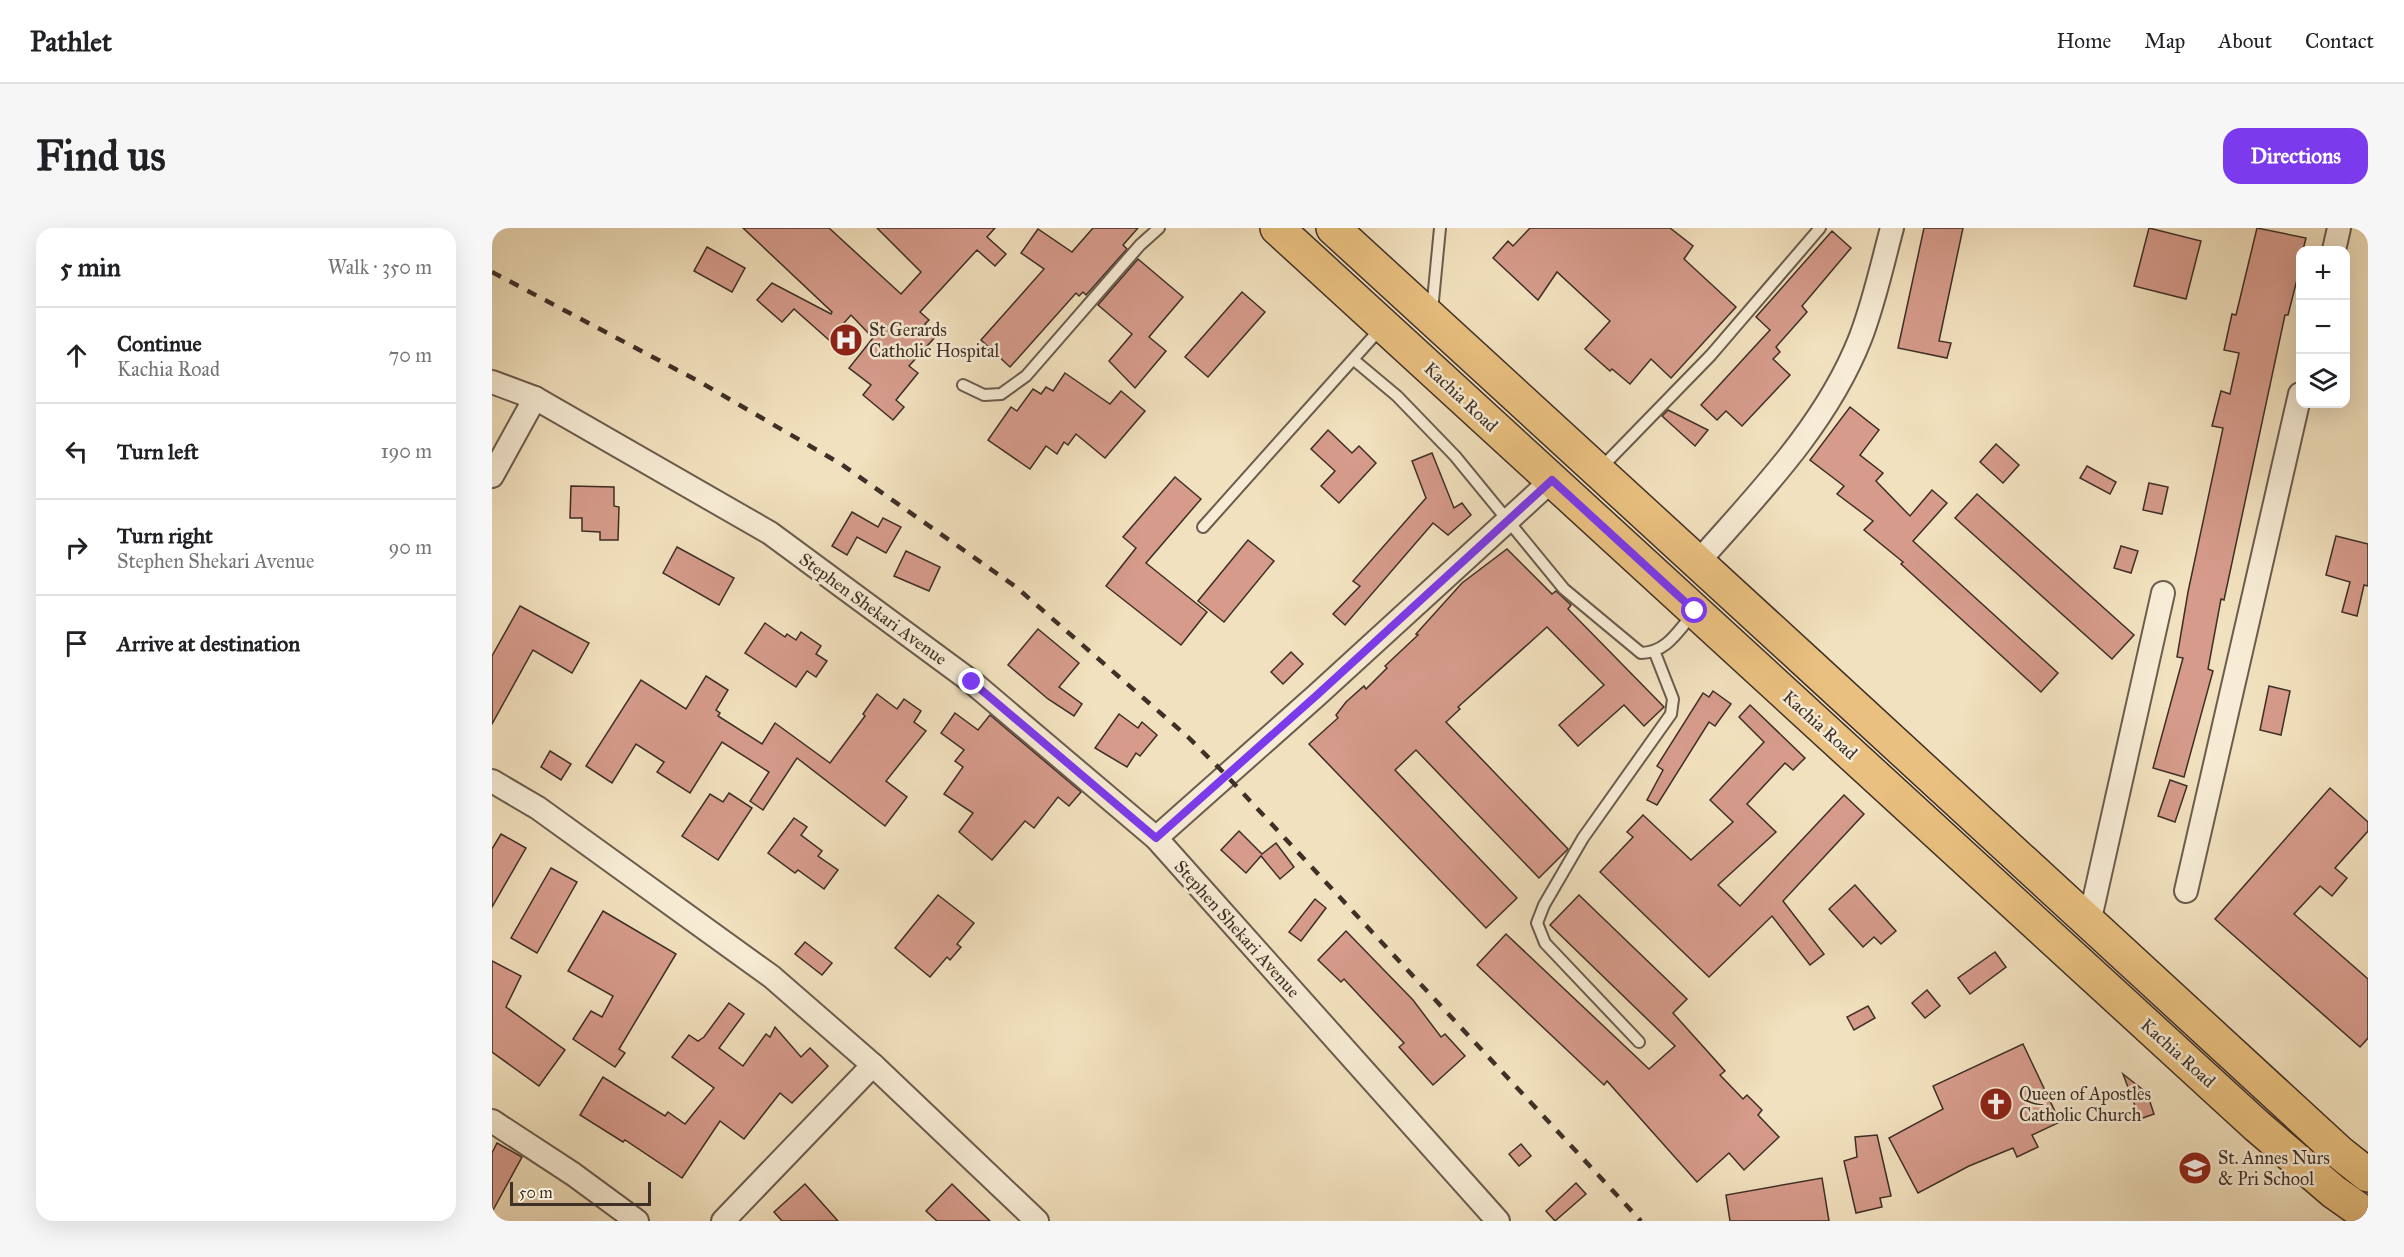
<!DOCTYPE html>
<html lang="en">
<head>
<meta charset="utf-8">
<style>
  body { margin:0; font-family:"IM FELL Great Primer",serif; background:#f6f6f6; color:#202124 }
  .controls { position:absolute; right:18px; top:18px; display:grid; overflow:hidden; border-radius:12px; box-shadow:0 6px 24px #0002 }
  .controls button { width:54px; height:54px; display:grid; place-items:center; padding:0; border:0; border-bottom:2px solid #e0e0e0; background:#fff; color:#202124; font:30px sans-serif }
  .scale { position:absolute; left:18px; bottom:15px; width:141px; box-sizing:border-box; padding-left:6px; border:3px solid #3e2f27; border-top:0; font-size:16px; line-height:21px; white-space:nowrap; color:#3e2f27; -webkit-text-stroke:4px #f7ecd5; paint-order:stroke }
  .stop { position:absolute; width:18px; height:18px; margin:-14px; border:4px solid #7c3aed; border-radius:50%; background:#fff }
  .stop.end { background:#7c3aed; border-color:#fff; box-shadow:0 2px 6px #0008 }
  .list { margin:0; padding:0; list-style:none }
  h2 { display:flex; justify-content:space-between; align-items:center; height:78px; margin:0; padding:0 24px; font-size:26px }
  h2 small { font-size:20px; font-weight:400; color:#757577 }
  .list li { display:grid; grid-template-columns:39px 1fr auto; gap:18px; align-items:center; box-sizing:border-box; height:96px; padding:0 24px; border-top:2px solid #e0e0e0 }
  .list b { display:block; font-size:22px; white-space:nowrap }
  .list p { margin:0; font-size:20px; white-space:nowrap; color:#757577 }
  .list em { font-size:20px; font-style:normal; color:#757577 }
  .icon { flex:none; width:33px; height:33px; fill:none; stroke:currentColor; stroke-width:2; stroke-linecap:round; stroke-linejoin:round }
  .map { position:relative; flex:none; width:1876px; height:993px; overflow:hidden; border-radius:18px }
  header { display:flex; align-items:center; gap:36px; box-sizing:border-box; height:84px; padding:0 30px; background:#fff; border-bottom:2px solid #e0e0e0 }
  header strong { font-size:28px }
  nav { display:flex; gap:33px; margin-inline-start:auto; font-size:21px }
  .intro { display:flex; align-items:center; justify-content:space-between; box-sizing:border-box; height:144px; padding:0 36px }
  h1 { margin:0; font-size:42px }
  .button { padding:15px 27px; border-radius:18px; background:#7c3aed; color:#fff; font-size:21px; font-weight:700 }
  main { display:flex; gap:36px; padding:0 36px }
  aside { flex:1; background:#fff; border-radius:18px; box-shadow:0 6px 24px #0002 }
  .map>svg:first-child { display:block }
  .building { fill:#d69b8b; stroke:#3e2f27; stroke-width:1.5 }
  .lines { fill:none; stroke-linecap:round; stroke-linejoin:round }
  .lane-casing { stroke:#6b5c4d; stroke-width:14 }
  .street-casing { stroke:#6b5c4d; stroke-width:26 }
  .primary-casing { stroke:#3e2f27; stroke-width:36 }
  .lane { stroke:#f7ecd5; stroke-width:10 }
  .street { stroke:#f7ecd5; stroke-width:22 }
  .primary { stroke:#e9c07f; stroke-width:33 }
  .rail { stroke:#3e2f27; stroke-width:4.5; stroke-dasharray:10 10; stroke-linecap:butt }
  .route { stroke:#7c3aed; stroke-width:8 }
  .labels { text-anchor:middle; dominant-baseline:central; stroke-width:5; stroke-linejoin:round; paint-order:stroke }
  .poi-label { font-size:18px; fill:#3e2f27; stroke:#f7ecd5; text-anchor:start }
  .street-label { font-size:18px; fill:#3e2f27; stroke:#f7ecd5 }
</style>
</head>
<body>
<header>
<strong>Pathlet</strong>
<nav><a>Home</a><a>Map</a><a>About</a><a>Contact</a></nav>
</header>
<div class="intro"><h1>Find us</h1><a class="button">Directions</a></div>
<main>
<aside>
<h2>5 min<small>Walk · 350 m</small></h2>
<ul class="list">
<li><svg class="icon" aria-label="ahead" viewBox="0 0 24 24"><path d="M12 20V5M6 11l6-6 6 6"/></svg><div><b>Continue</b><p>Kachia Road</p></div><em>70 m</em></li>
<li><svg class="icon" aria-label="left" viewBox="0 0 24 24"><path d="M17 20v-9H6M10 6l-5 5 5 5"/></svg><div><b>Turn left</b></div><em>190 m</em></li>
<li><svg class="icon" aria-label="right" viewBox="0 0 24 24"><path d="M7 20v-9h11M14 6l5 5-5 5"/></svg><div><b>Turn right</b><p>Stephen Shekari Avenue</p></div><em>90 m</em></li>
<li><svg class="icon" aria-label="arrive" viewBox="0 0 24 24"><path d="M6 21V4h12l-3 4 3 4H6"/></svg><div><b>Arrive at destination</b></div></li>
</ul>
</aside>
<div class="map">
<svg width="1876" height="993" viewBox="0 0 1876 993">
  <rect width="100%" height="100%" fill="#f2e1be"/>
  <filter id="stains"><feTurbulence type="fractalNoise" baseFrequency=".00333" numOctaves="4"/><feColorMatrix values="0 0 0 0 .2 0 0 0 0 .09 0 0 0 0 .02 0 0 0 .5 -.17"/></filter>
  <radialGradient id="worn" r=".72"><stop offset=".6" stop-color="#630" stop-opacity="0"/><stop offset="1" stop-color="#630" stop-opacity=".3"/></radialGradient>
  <g class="building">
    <path d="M251,0H337L409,66L429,44L385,0H503L495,9L514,26L503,38L485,22L428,84L437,92L433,96L445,107L417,138L426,145L404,172L412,179L401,192L371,167L379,157L357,140L381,110L359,87L337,112L302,81L290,94L265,72L280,55L339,86L340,84Z"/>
    <path d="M601,0H646L631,17L635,21L594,67L591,64L587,68L584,65L518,139L489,112L552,41L529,25L546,1L580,24Z"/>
    <path d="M1038,0H1178L1201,18L1192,31L1244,79L1179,150L1159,131L1138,156L1120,141L1118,143L1093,121L1118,93L1065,44L1046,72L1001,30L1016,13L1021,18Z"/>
    <path d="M1432,0H1471L1447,113L1459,115L1455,130L1406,120Z"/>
    <path d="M1657,0L1709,13L1694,71L1642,58Z"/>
    <path d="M1765,0L1814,10L1811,22H1809V36L1796,87H1793L1732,372L1729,371L1716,441L1721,443L1692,549L1661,540L1691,430L1685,429L1696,364L1731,200L1720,198L1729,163L1738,166L1747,125L1732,122L1740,86L1744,87Z"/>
    <path d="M1340,3L1359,20L1310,78L1315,84L1284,119L1288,124L1281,131L1298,147L1250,198L1234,183L1225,192L1209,177L1278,102L1264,89Z"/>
    <path d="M215,19L253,40L240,64L202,43Z"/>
    <path d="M646,31L691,69L657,109L674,123L643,160L617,133L640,106L606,77Z"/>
    <path d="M750,64L773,84L716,149L693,129Z"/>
    <path d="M573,145L618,176L629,163L653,183L613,230L584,206L576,217L572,214L565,226L554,218L538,241L496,212L519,179L525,183L541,161L549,166L554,159L561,163Z"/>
    <path d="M1358,179L1387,202L1368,227L1391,245L1384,253L1418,288L1440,262L1455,275L1421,313L1566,445L1549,464L1409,336L1411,334L1372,302L1381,293L1345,266L1352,258L1318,232Z"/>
    <path d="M1176,182L1216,202L1203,218L1170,188Z"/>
    <path d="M836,202L860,225L867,218L884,235L847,275L829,258L843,243L819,221Z"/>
    <path d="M1504,216L1527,237L1511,255L1488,234Z"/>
    <path d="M940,225L962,280L970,275L979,287L956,307L941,295L853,397L841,386L868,358L861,353L934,270L920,233Z"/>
    <path d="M1595,238L1624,254L1618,266L1588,250Z"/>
    <path d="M683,249L709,271L654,335L715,384L689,417L614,358L644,320L631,309Z"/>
    <path d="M1657,255L1676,259L1670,286L1651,282Z"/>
    <path d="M79,258L122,259V278L127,279L126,312H108V304L90,303V290H78Z"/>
    <path d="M1485,266L1642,407L1620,431L1463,290Z"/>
    <path d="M360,284L386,299L391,290L409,299L394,325L365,309L355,327L340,318Z"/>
    <path d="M1844,308L1876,316V358L1872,357L1865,388L1850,384L1858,354L1834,347Z"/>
    <path d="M756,312L782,333L732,394L706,373Z"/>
    <path d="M1629,318L1646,323L1639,345L1622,340Z"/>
    <path d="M185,319L242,350L227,377L171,345Z"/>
    <path d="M1015,321L1060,366L1064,363L1079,377L1076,381L1172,479L1152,498L1132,477L1086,518L1067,497L1112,457L1055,399L966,479L968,481L954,494L1076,621L1047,650L924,522L903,542L1025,670L994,700L817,516L846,490L844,487L854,474L872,458L874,461L895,440L893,438L926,407L924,406L970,355Z"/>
    <path d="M414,323L448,339L437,363L402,348Z"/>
    <path d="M28,378L97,415L80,445L41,422L0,496V428Z"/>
    <path d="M273,395L293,409L295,406L304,412L309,404L329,418L324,426L335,433L324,449L315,443L304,459L253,425Z"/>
    <path d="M546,401L587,435L567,459L590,476L582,488L556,471L516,437Z"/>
    <path d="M799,424L811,436L791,456L779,444Z"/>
    <path d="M214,448L236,462L224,482L228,485L226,488L270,516L283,495L338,535L373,488L371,486L385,466L405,481L412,471L429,483L422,494L434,503L394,553L415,569L393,598L305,530L271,582L258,573L277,544L230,514L198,565L165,544L172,534L144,516L120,555L94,538L149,452L194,481Z"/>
    <path d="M1777,458L1798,463L1789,507L1768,502Z"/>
    <path d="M1221,463L1239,476L1223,498L1217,494L1165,577L1155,572L1171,542L1165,538L1211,465L1217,469Z"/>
    <path d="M1258,477L1313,530L1301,542L1293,535L1255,576L1284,604L1226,657L1248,678L1352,567L1372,586L1291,673L1332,726L1318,737L1280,688L1217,749L1108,644L1141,609L1135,604L1151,587L1199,632L1241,594L1218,572L1272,514L1247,489Z"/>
    <path d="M463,485L486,502L498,487L589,564L577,578L566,569L542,600L533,593L500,632L467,604L481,585L452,566L471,539L463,533L472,522L449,505Z"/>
    <path d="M627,486L646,500L650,494L665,507L648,528L644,525L635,539L603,520Z"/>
    <path d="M58,523L79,536L69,552L49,539Z"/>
    <path d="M1678,552L1695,558L1683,594L1666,588Z"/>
    <path d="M1838,560L1876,594V603L1843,640L1855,650L1840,668L1828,658L1802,686L1876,751V810L1868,819L1723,691Z"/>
    <path d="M237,565L260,580L226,632L190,608L218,566L231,574Z"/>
    <path d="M302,590L315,599L309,607L330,623L326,628L346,642L332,661L306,642L303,645L276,625Z"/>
    <path d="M747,603L770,626L784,615L802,639L788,651L769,628L754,645L729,622Z"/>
    <path d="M9,606L34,620L0,679V621Z"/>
    <path d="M59,640L85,654L45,725L19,710Z"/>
    <path d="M1363,657L1404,703L1389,716L1382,709L1371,719L1337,681Z"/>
    <path d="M446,667L482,695L465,716L469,719L458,732L455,729L438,749L403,720Z"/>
    <path d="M1087,667L1195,771L1181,785L1233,843L1228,847L1251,871L1255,867L1270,882L1266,887L1287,909L1252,942L1237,925L1205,954L1115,853L1112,857L985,737L1014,706L1157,841L1183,818L1058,697Z"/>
    <path d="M823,671L834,680L809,713L797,704Z"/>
    <path d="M111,683L184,726L127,821L133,825L123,839L81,811L99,783L110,789L121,768L76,743Z"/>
    <path d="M854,703L921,772L949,809L953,806L973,828L941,857L907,819L912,815L852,751L849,754L826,732Z"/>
    <path d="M313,714L340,735L330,747L303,726Z"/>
    <path d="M1503,724L1514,739L1478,766L1466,750Z"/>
    <path d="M0,733L29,748L14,779L73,822L47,858L0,824Z"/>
    <path d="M1435,762L1448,778L1433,790L1420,775Z"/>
    <path d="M237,775L252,786L227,820L251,838L274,806L278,809L283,799L309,829L318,820L336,838L300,875L288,865L252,911L228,893L190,950L133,912L131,914L88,887L111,849L173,888L176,884L193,896L222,860L180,829L197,807L206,813L212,809Z"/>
    <path d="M1376,778L1383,790L1362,802L1355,789Z"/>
    <path d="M1531,816L1568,894L1540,907L1546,919L1525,929L1521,920L1477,938L1426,965L1397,910L1451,881L1441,858Z"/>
    <path d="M1631,846L1655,865L1662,886L1648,891Z"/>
    <path d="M1385,907L1399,968L1388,970L1390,979L1364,985L1352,933L1365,929L1363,909Z"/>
    <path d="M5,915L30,929L0,984V925Z"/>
    <path d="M1029,916L1039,928L1027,938L1017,926Z"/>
    <path d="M1330,950L1337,993H1238L1234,967Z"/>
    <path d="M1084,955L1094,966L1063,993L1054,983Z"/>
    <path d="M313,956L346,993H290L282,984Z"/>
    <path d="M460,956L498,993H445L434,983Z"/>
  </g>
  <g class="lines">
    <g class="lane-casing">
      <g id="lane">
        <path d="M940,83L948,0"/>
        <path d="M862,132L905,168L963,228L1072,361L1149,425C1175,424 1185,404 1201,386"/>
        <path d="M471,157L492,167L509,166L534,148L648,17L667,0"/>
        <path d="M1108,241L1219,127L1328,0"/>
        <path d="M711,299L889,100"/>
        <path d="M1147,814L1053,715L1045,695L1052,677L1091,610L1179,486L1181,471L1163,425"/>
      </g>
    </g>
    <g class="street-casing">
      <g id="street">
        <path d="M1842,22L1847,0"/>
        <path d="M0,154L43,170L278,305L480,454L664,610L1006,993"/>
        <path d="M0,248L43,170"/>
        <path d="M1207,333C1267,265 1334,197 1368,111C1382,75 1390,37 1400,0"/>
        <path d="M0,553L46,580L280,749L381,837L545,993"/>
        <path d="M664,610L825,467L1060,252"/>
        <path d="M1694,663L1808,166"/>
        <path d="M1597,695L1671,365"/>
        <path d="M0,893L81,946L145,993"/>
        <path d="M231,993L381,837"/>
      </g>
    </g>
    <g class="primary-casing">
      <g id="primary">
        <path d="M785,0L1765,898L1842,964L1876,988"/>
        <path d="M841,0C1178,306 1511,617 1847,924L1876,947"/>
      </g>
    </g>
    <use href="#lane" class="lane"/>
    <use href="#street" class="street"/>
    <use href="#primary" class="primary"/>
    <path class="rail" d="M0,44L208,154L349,236L524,359L696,509L734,547L1149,993"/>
  </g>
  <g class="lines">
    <path class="route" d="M480,454L664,610L825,467L1060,252L1203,383"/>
  </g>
  <defs>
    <g id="hospital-disc" transform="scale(1.725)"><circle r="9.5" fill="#8f2418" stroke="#f7ecd5"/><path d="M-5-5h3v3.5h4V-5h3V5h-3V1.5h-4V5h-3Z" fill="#fff"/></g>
    <g id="church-disc" transform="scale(1.725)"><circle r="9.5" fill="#8f2418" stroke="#f7ecd5"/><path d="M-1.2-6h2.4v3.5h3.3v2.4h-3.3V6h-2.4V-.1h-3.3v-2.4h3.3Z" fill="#fff"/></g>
    <g id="school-disc" transform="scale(1.725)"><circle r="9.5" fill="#8f2418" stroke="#f7ecd5"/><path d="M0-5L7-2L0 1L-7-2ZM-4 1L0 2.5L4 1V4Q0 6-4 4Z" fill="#fff"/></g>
  </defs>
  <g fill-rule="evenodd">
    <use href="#hospital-disc" x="354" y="112"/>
    <use href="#church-disc" x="1504" y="876"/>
    <use href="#school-disc" x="1703" y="940"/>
  </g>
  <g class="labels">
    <g class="poi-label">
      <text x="377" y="102">St Gerards<tspan x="377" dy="21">Catholic Hospital</tspan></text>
      <text x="1527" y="866">Queen of Apostles<tspan x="1527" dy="21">Catholic Church</tspan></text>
      <text x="1726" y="930">St. Annes Nurs<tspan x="1726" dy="21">&amp; Pri School</tspan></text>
    </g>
    <g class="street-label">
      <text transform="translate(969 169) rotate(43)">Kachia Road</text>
      <text transform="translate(381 381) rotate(36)">Stephen Shekari Avenue</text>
      <text transform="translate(1328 497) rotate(42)">Kachia Road</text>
      <text transform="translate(745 701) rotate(48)">Stephen Shekari Avenue</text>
      <text transform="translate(1686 825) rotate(42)">Kachia Road</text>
    </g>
  </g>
  <rect width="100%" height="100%" filter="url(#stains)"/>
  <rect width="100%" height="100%" fill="url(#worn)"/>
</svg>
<div class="controls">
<button>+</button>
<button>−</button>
<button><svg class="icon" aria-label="layers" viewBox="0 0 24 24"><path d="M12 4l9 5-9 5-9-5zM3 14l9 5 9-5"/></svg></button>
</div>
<div class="scale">50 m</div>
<div class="stop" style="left:1203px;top:383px"></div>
<div class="stop end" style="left:480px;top:454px"></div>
</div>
</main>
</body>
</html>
